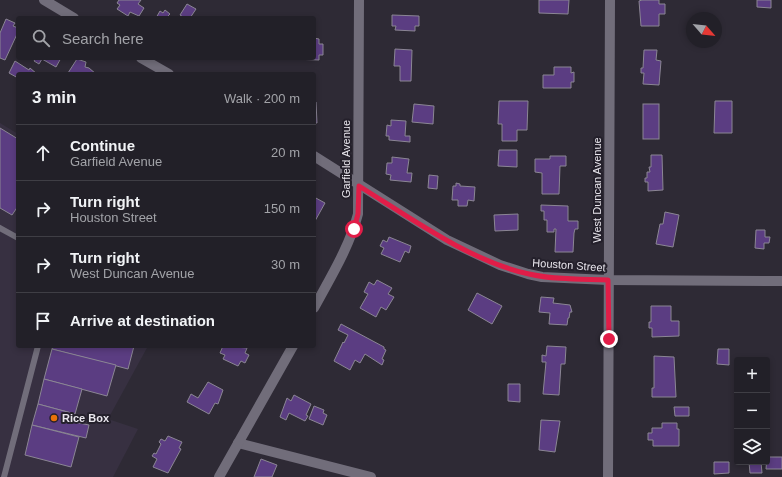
<!DOCTYPE html>
<html lang="en">
<head>
<meta charset="utf-8">
<style>
  body { margin:0; font-family:Arial,sans-serif; background:#2a2830; color:#f1f3f6 }
  .controls { position:absolute; right:12px; bottom:12px; display:grid; overflow:hidden; border-radius:4px; box-shadow:0 2px 6px #0003 }
  .controls button { width:36px; height:36px; display:grid; place-items:center; padding:0; border:0; border-bottom:1px solid #3f3e45; background:#222028; color:#f1f3f6; font:20px sans-serif }
  .compass { position:absolute; left:686px; top:12px; width:36px; height:36px; border-radius:50%; background:#222028; box-shadow:0 2px 6px #0003; rotate:118deg }
  .stop { position:absolute; width:12px; height:12px; margin:-9px; border:3px solid #e11d48; border-radius:50%; background:#fff }
  .stop.end { background:#e11d48; border-color:#fff; box-shadow:0 1px 4px #0008 }
  .list { margin:0; padding:0; list-style:none }
  h2 { display:flex; justify-content:space-between; align-items:center; height:52px; margin:0; padding:0 16px; font-size:17px }
  h2 small { font-size:13px; font-weight:400; color:#a2a3a8 }
  .list li { display:grid; grid-template-columns:26px 1fr auto; gap:12px; align-items:center; box-sizing:border-box; height:56px; padding:0 16px; border-top:1px solid #3f3e45 }
  .list b { display:block; font-size:15px; white-space:nowrap }
  .list p { margin:0; font-size:13px; white-space:nowrap; color:#a2a3a8 }
  .list em { font-size:13px; font-style:normal; color:#a2a3a8 }
  .icon { flex:none; width:22px; height:22px; fill:none; stroke:currentColor; stroke-width:2; stroke-linecap:round; stroke-linejoin:round }
  .map { position:relative; flex:none; width:782px; height:477px; overflow:hidden }
  .search { position:absolute; background:#222028; box-shadow:0 2px 6px #0003; left:16px; top:16px; width:300px; height:44px; display:flex; align-items:center; gap:10px; box-sizing:border-box; padding:0 14px; border-radius:4px; color:#a2a3a8; font-size:15px }
  .panel { position:absolute; background:#222028; box-shadow:0 2px 6px #0003; left:16px; top:72px; width:300px; height:276px; border-radius:4px }
  .map>svg:first-child { display:block }
  .built { fill:#373041 }
  .building { fill:#5b3d82; stroke:#8b8694 }
  .lines { fill:none; stroke-linecap:round; stroke-linejoin:round }
  .lane { stroke:#716d7a; stroke-width:6 }
  .street { stroke:#716d7a; stroke-width:10 }
  .route { stroke:#e11d48; stroke-width:5 }
  .food-dot { fill:#e8710a; stroke:#24202b; stroke-width:1.5 }
  .labels { text-anchor:middle; dominant-baseline:central; stroke-width:4; stroke-linejoin:round; paint-order:stroke }
  .street-label { font-size:11px; fill:#e8e5ec; stroke:#24202b }
  .poi-label { font-size:11px; font-weight:bold; fill:#e8e5ec; stroke:#24202b; text-anchor:start }
</style>
</head>
<body>
<div class="map">
<svg width="782" height="477" viewBox="0 0 782 477">
  <rect width="100%" height="100%" fill="#2e2a35"/>
  <path class="built" d="M0,123L18,134V346H148L108,419L138,429L113,477H0Z"/>
  <g class="building">
    <path d="M119,0H141L138,4L144,8L139,16L130,12L128,16L117,9L120,5L117,3Z"/>
    <path d="M539,0H569L568,14L539,13Z"/>
    <path d="M642,0H659V4H665V14H659V26H641L639,1Z"/>
    <path d="M757,0H771V8L757,7Z"/>
    <path d="M187,4L196,9L190,18H185L180,15Z"/>
    <path d="M165,10L170,14L168,16L171,18H156L160,11L163,13Z"/>
    <path d="M392,15L419,16V26H415V31L395,30L396,26H392Z"/>
    <path d="M6,19L15,23L13,26L18,28V32L5,60L0,58V33Z"/>
    <path d="M314,38L319,39V44H323V55H319V60L292,59L314,58Z"/>
    <path d="M395,49L412,50L411,81H400V66H394Z"/>
    <path d="M644,50H657L656,60L661,61L659,85L643,84L644,73H641V68H643Z"/>
    <path d="M36,58H61L56,67L42,59L39,64L34,61Z"/>
    <path d="M77,59L86,62L85,67L89,68L96,74L68,73Z"/>
    <path d="M15,61L29,70L30,68L37,74H18V78L9,73Z"/>
    <path d="M554,67H571V73L574,72V82H571V88H543V75H554Z"/>
    <path d="M499,101H528L527,130H517V141H502V124H498Z"/>
    <path d="M715,101H732V133H714Z"/>
    <path d="M314,102H316L317,123H314Z"/>
    <path d="M414,104L434,106L433,124L412,122Z"/>
    <rect x="643" y="104" width="16" height="35"/>
    <path d="M391,120L406,121L405,136H410V142L389,140V136H386L387,125L391,126Z"/>
    <path d="M0,128L18,139V206L12,215L0,208Z"/>
    <path d="M499,150H517V167L498,166Z"/>
    <path d="M651,155H662L663,190L648,191V182H645V178H647V172H650L649,167H651Z"/>
    <path d="M550,156H566V166H560L559,194H542V173L535,172V159H550Z"/>
    <path d="M392,157L409,159L407,173H412L411,182L390,180L391,175L386,174L387,163H392Z"/>
    <path d="M429,175L438,176L437,189L428,188Z"/>
    <path d="M456,183L460,184V186L475,187L474,201L468,200L467,206H458V200H452L453,186H456Z"/>
    <path d="M314,197L325,203L315,221L314,220Z"/>
    <path d="M541,205L568,206V221H578V229H575L574,233L573,252H555L556,229H554V232H547V220H544V211H541Z"/>
    <path d="M665,212L679,215L673,247L656,244L660,224H663Z"/>
    <path d="M518,214V230L495,231L494,215Z"/>
    <path d="M756,230H765V237H770L769,243H764V249L755,248Z"/>
    <path d="M389,237L411,246L409,253L405,251L400,262L381,254L384,248L380,246L383,240L387,242Z"/>
    <path d="M377,280L392,288L388,294L394,297L386,310L381,307L376,317L360,308L368,294L364,292L369,282L374,285Z"/>
    <path d="M477,293L502,306L492,324L468,310Z"/>
    <path d="M541,297L554,298L553,303L570,305L572,312H570L569,318H568L567,325L549,324L550,313L539,312Z"/>
    <path d="M651,306H671V321H679V336L652,337V328H649V322H651Z"/>
    <path d="M341,324L384,347V349L386,350L382,359L384,360L382,365L365,354L360,363L355,360L350,370L334,361L343,342L344,343L348,335L338,330Z"/>
    <path d="M53,346H134L128,369L52,349Z"/>
    <path d="M223,346L247,348L245,353L249,355L245,363L241,361L238,366L223,359L225,355L220,353Z"/>
    <path d="M547,346L566,347L565,364H561L559,395L543,394L546,362H542V355L546,356Z"/>
    <path d="M52,349L116,365L107,396L44,379Z"/>
    <path d="M718,349H729V365L717,364Z"/>
    <path d="M654,356L674,357L676,397H652V388H654Z"/>
    <path d="M44,379L82,389L75,414L38,404Z"/>
    <path d="M208,382L223,390L218,404L215,403L209,414L187,402L191,394L198,398Z"/>
    <path d="M508,384H520V402L508,401Z"/>
    <path d="M294,395L311,404L306,415L308,416L305,421L289,413L286,420L280,417L287,398L291,401Z"/>
    <path d="M38,404L75,414L74,422L89,425L86,438L32,425Z"/>
    <path d="M314,406L324,410L323,413L327,415L323,425L309,419Z"/>
    <path d="M674,407H689V416H675Z"/>
    <path d="M541,420L560,421L555,452L539,450Z"/>
    <path d="M662,423H677V429H679V446H653V440H648V433H652V428H662Z"/>
    <path d="M32,425L79,437L71,467L25,455Z"/>
    <path d="M168,436L182,442L179,448L181,449L168,473L153,467L157,459L152,456L154,453L156,454L161,444L159,442L161,439L165,441Z"/>
    <path d="M767,457H782V469H766Z"/>
    <path d="M261,459L277,465L272,477H254Z"/>
    <path d="M714,462H729V473L714,474Z"/>
    <path d="M749,462H761L762,473H750Z"/>
  </g>
  <g class="lines">
    <g class="lane">
      <path d="M0,228L18,238"/>
      <path d="M4,477L38,346"/>
    </g>
    <g class="street">
      <path d="M44,0L74,18"/>
      <path d="M141,58L169,74"/>
      <path d="M314,156L447,240L500,265L528,274L542,277L608,280L782,281"/>
      <path d="M314,308C330,278 349,248 358,214L359,0"/>
      <path d="M238,443L371,477"/>
      <path d="M219,477L293,346"/>
      <path d="M608,477L610,0"/>
    </g>
  </g>
  <g class="lines">
    <path class="route" d="M354,229L358,214L359,186C409,217 471,262 529,274C555,280 582,279 608,280L609,339"/>
  </g>
  <circle class="food-dot" cx="54" cy="418" r="4"/>
  <g class="labels">
    <g class="street-label">
      <text transform="translate(346 159) rotate(-90)">Garfield Avenue</text>
      <text transform="translate(597 190) rotate(-90)">West Duncan Avenue</text>
      <text transform="translate(569 265) rotate(4)">Houston Street</text>
    </g>
    <g class="poi-label">
      <text x="62" y="418">Rice Box</text>
    </g>
  </g>
</svg>
<div class="controls">
<button>+</button>
<button>−</button>
<button><svg class="icon" aria-label="layers" viewBox="0 0 24 24"><path d="M12 4l9 5-9 5-9-5zM3 14l9 5 9-5"/></svg></button>
</div>
<svg class="compass" viewBox="-18 -18 36 36"><path d="M0-13l5 13h-10z" fill="#e53935"/><path d="M0 13l5-13h-10z" fill="#a2a3a8"/></svg>
<div class="stop" style="left:354px;top:229px"></div>
<div class="stop end" style="left:609px;top:339px"></div>
<div class="search"><svg class="icon" aria-label="search" viewBox="0 0 24 24"><circle cx="10" cy="10" r="6"/><path d="M15 15l6 6"/></svg>Search here</div>
<section class="panel">
<h2>3 min<small>Walk · 200 m</small></h2>
<ul class="list">
<li><svg class="icon" aria-label="ahead" viewBox="0 0 24 24"><path d="M12 20V5M6 11l6-6 6 6"/></svg><div><b>Continue</b><p>Garfield Avenue</p></div><em>20 m</em></li>
<li><svg class="icon" aria-label="right" viewBox="0 0 24 24"><path d="M7 20v-9h11M14 6l5 5-5 5"/></svg><div><b>Turn right</b><p>Houston Street</p></div><em>150 m</em></li>
<li><svg class="icon" aria-label="right" viewBox="0 0 24 24"><path d="M7 20v-9h11M14 6l5 5-5 5"/></svg><div><b>Turn right</b><p>West Duncan Avenue</p></div><em>30 m</em></li>
<li><svg class="icon" aria-label="arrive" viewBox="0 0 24 24"><path d="M6 21V4h12l-3 4 3 4H6"/></svg><div><b>Arrive at destination</b></div></li>
</ul>
</section>
</div>
</body>
</html>
